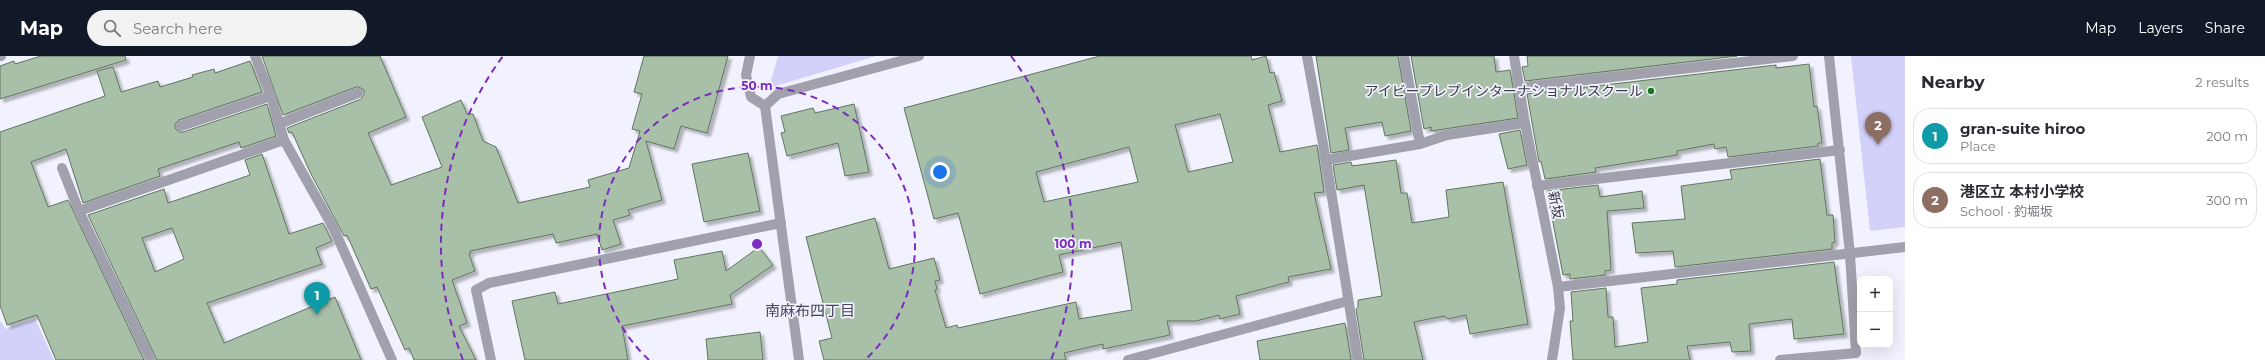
<!DOCTYPE html>
<html lang="en">
<head>
<meta charset="utf-8">
<style>
  body { margin:0; font-family:Montserrat,"Noto Sans JP",sans-serif; background:#f2f2f3; color:#2b2b33 }
  .controls { position:absolute; right:12px; bottom:12px; display:grid; overflow:hidden; border-radius:8px; box-shadow:0 4px 16px #0002 }
  .controls button { width:36px; height:36px; display:grid; place-items:center; padding:0; border:0; border-bottom:1px solid #e1e1e2; background:#fff; color:#2b2b33; font:20px sans-serif }
  .you { position:absolute; left:940px; top:116px; width:14px; height:14px; margin:-10px; border:3px solid #fff; border-radius:50%; background:#1a73e8; box-shadow:0 0 0 6px #1a73e833 }
  .badge { display:grid; place-items:center; width:26px; height:26px; border-radius:50%; background:#111827; color:#fff; font-size:13px; font-weight:700 }
  .pin { position:absolute; translate:-50% -33px; filter:drop-shadow(0 1px 2px #0008) }
  .pin::after { content:''; position:absolute; top:21px; width:14px; height:12px; background:inherit; clip-path:polygon(0 0,100% 0,50% 100%) }
  .list { margin:0; padding:0; list-style:none }
  h2 { display:flex; justify-content:space-between; align-items:center; height:52px; margin:0; padding:0 16px; font-size:17px }
  h2 small { font-size:13px; font-weight:400; color:#7c7c81 }
  .list li { display:grid; grid-template-columns:26px 1fr auto; gap:12px; align-items:center; box-sizing:border-box; height:56px; margin:0 8px 8px; padding:0 8px; border:1px solid #e1e1e2; border-radius:16px }
  .list b { display:block; font-size:15px; white-space:nowrap }
  .list p { margin:0; font-size:13px; white-space:nowrap; color:#7c7c81 }
  .list em { font-size:13px; font-style:normal; color:#7c7c81 }
  .icon { flex:none; width:22px; height:22px; fill:none; stroke:currentColor; stroke-width:2; stroke-linecap:round; stroke-linejoin:round }
  .map { position:relative; flex:none; width:1905px; height:304px; overflow:hidden }
  header { display:flex; align-items:center; gap:24px; box-sizing:border-box; height:56px; padding:0 20px; background:#111827; color:#fff }
  header strong { font-size:19px }
  nav { display:flex; gap:22px; margin-inline-start:auto; font-size:14px }
  .search { width:280px; height:36px; background:#f2f2f3; display:flex; align-items:center; gap:10px; box-sizing:border-box; padding:0 14px; border-radius:22px; color:#7c7c81; font-size:15px }
  main { display:flex }
  aside { flex:1; background:#fff }
  .map>svg:first-child { display:block }
  .green { fill:#d3d1fa }
  .building { fill:#a8bfa8; stroke:#607560; fill-rule:evenodd; filter:url(#shadow) }
  .lines { fill:none; stroke-linecap:round; stroke-linejoin:round }
  .service { stroke:#a1a1ad; stroke-width:10 }
  .minor { stroke:#a1a1ad; stroke-width:10 }
  .ring { fill:none; stroke:#7b2cbf; stroke-width:2; stroke-dasharray:7 5 }
  .poi-dot { fill:#197726; stroke:#f2f2fe; stroke-width:1.5 }
  .labels { text-anchor:middle; dominant-baseline:central; stroke-width:3.5; stroke-linejoin:round; paint-order:stroke }
  .poi-label { font-size:14px; fill:#3c3b47; stroke:#f2f2fe; text-anchor:end }
  .street-label { font-size:14px; fill:#3c3b47; stroke:#f2f2fe }
  .neighbourhood-label { font-size:15px; fill:#47465e; stroke:#f2f2fe }
  .centre { fill:#7b2cbf; stroke:#f2f2fe; stroke-width:2 }
  .ring-label { font-size:12px; text-anchor:middle; font-weight:bold; fill:#7b2cbf; stroke:#f2f2fe; stroke-width:3.5; stroke-linejoin:round; paint-order:stroke }
</style>
</head>
<body>
<header>
<strong>Map</strong>
<div class="search"><svg class="icon" aria-label="search" viewBox="0 0 24 24"><circle cx="10" cy="10" r="6"/><path d="M15 15l6 6"/></svg>Search here</div>
<nav><a>Map</a><a>Layers</a><a>Share</a></nav>
</header>
<main>
<div class="map">
<svg width="1905" height="304" viewBox="0 0 1905 304">
  <defs>
    <filter id="shadow"><feDropShadow dx="3.5" dy="3.5" stdDeviation="1" flood-color="#0004"/></filter>
  </defs>
  <rect width="100%" height="100%" fill="#f2f2fe"/>
  <g class="green">
    <path d="M778,0H876L769,32Z"/>
    <path d="M1851,0H1905V171L1870,175Z"/>
    <path d="M35,263L54,304H0V265L6,273Z"/>
  </g>
  <g class="building">
    <path d="M41,0H125L126,4L0,43V10L14,5L15,8Z"/>
    <path d="M262,0H380L406,61L368,77L391,129L442,111L422,61L461,44L467,58H473L483,85L496,91L518,147L590,131L588,124L629,112L640,75L632,73L642,38L634,36L644,0H728L707,77L681,70L674,93L646,85L662,144L628,154L630,159L613,164L621,188L602,194L597,178L556,187L553,178L470,195L471,197L469,198L475,215L452,224L467,267L459,270L476,304H414L409,292L405,294L377,231L371,233L347,179L344,180L310,116L292,76L289,77L287,72L361,43L364,38V34L359,31H356L283,59Z"/>
    <path d="M1100,0H1251L1252,4L1266,0L1270,17L1274,16L1282,45L1268,49L1280,96L1317,89L1324,136L1314,137L1331,213L1288,221L1289,226L1236,240L1240,258L1220,263L1219,259L1196,265H1167L1170,279L1103,293V288L1064,297L1066,304H824L819,285L832,282L806,181L875,162L889,213L934,202L940,224L935,225L937,233L935,234L946,272L957,269L958,272L1076,246L1079,263L1132,254L1121,186L1059,199L1063,216L980,238L958,157L934,163L904,52ZM1220,58L1233,106L1188,116L1175,69ZM1129,91L1138,126L1044,146L1036,116Z"/>
    <path d="M1316,0H1398L1411,75L1385,80L1382,66L1345,72L1349,94L1331,97Z"/>
    <path d="M1411,0H1494L1496,16L1510,14L1518,62L1431,75V71L1424,73Z"/>
    <path d="M1527,0H1737L1525,25L1522,11L1528,10Z"/>
    <path d="M250,5L262,36L179,64L175,68V72L179,76H183L267,48L276,80L241,92L239,86L158,113L160,120L83,147L66,93L31,106L48,151L68,144L144,304H56L37,259L7,269L0,249V76L105,40L97,15L113,11L121,36L158,25L160,31L193,21L192,19L214,13L215,17Z"/>
    <path d="M1809,8L1814,51L1817,50L1822,87H1818V90L1728,101L1726,91L1715,93L1714,88L1677,95V99L1595,112L1596,116L1545,123L1541,105L1539,106L1527,38L1776,9V12Z"/>
    <path d="M854,48L869,116L845,120L838,87L787,100L781,77L785,76L781,60L813,52L815,57Z"/>
    <path d="M1520,74L1527,109L1508,113L1499,78Z"/>
    <path d="M748,97L760,155L704,166L692,108Z"/>
    <path d="M262,98L289,178L323,167L332,185L316,192L322,208L207,247L224,287L335,241L361,304H157L88,159L164,133L168,147L250,119L245,104ZM172,172L184,203L155,216L142,182Z"/>
    <path d="M1820,103L1827,159H1833L1835,186L1832,187V193L1675,211L1673,195L1636,197L1632,167L1685,163L1681,130L1732,123L1730,114Z"/>
    <path d="M1396,104L1401,137H1407L1412,167L1449,161L1446,134L1503,126L1528,268L1470,278L1466,259L1448,263L1444,260L1414,266L1423,304H1364L1356,253L1358,251V244L1382,240L1364,129L1337,134L1333,109L1351,106L1352,110Z"/>
    <path d="M1598,129L1600,141L1642,135L1644,152L1607,155L1611,214L1605,215V219L1570,223V218L1563,219L1547,135Z"/>
    <path d="M759,191L773,209L730,239L732,248L622,270L628,304H525L512,245L555,236L558,248L678,223L674,204L722,195L726,215Z"/>
    <path d="M1834,206L1844,278L1794,283L1792,263L1749,268L1751,295L1732,296L1730,286L1687,290L1690,304H1573L1570,265H1573L1571,236L1606,232L1608,261H1613L1615,291L1648,286L1641,232L1677,228V224Z"/>
    <path d="M1345,267L1351,304H1260L1257,285Z"/>
    <path d="M760,276L763,304H708L706,283Z"/>
  </g>
  <g class="lines">
    <g class="service">
      <path d="M0,0H1"/>
      <path d="M1307,0L1326,104"/>
      <path d="M1519,32L1793,0"/>
      <path d="M279,68L358,37"/>
      <path d="M181,70L271,40"/>
      <path d="M62,112L79,155"/>
      <path d="M1780,304L1856,297L1850,198"/>
    </g>
    <g class="minor">
      <path d="M255,0L271,40L284,84L334,173L392,304"/>
      <path d="M750,0L746,19L751,41L765,50"/>
      <path d="M1514,0L1525,67L1558,231L1560,252L1552,304"/>
      <path d="M1829,0L1850,198"/>
      <path d="M765,50L799,304"/>
      <path d="M765,50L778,38L919,0"/>
      <path d="M1420,88L1447,79L1525,67"/>
      <path d="M1537,130L1840,94"/>
      <path d="M1558,231L1905,191"/>
      <path d="M151,304L79,155L284,84"/>
      <path d="M491,304L476,234L489,227L781,167"/>
      <path d="M1128,304L1348,245"/>
      <path d="M1358,304L1326,104L1420,88L1404,0"/>
    </g>
  </g>
  <g class="ring">
    <path d="M649 304A158 158 0 1 1 865 304"/>
    <path d="M463 304A316 316 0 0 1 503 0M1011 0A316 316 0 0 1 1051 304"/>
  </g>
  <circle class="poi-dot" cx="1651" cy="35" r="4"/>
  <g class="labels">
    <g class="poi-label">
      <text x="1643" y="35">アイビープレプインターナショナルスクール</text>
    </g>
    <g class="street-label">
      <text transform="translate(1556 149) rotate(78)">新坂</text>
    </g>
    <g class="neighbourhood-label">
      <text x="810" y="254">南麻布四丁目</text>
    </g>
  </g>
  <circle cx="757" cy="188" r="6" class="centre"/>
  <g class="ring-label">
    <text x="757" y="34">50 m</text>
    <text x="1073" y="192">100 m</text>
  </g>
</svg>
<div class="controls">
<button>+</button>
<button>−</button>
</div>
<div class="you"></div>
<div class="pin badge" style="left:317px;top:259px;background:#0f9aa8">1</div>
<div class="pin badge" style="left:1878px;top:89px;background:#8d6e63">2</div>
</div>
<aside>
<h2>Nearby<small>2 results</small></h2>
<ul class="list">
<li><span class="badge" style="background:#0f9aa8">1</span><div><b>gran-suite hiroo</b><p>Place</p></div><em>200 m</em></li>
<li><span class="badge" style="background:#8d6e63">2</span><div><b>港区立 本村小学校</b><p>School · 釣堀坂</p></div><em>300 m</em></li>
</ul>
</aside>
</main>
</body>
</html>
